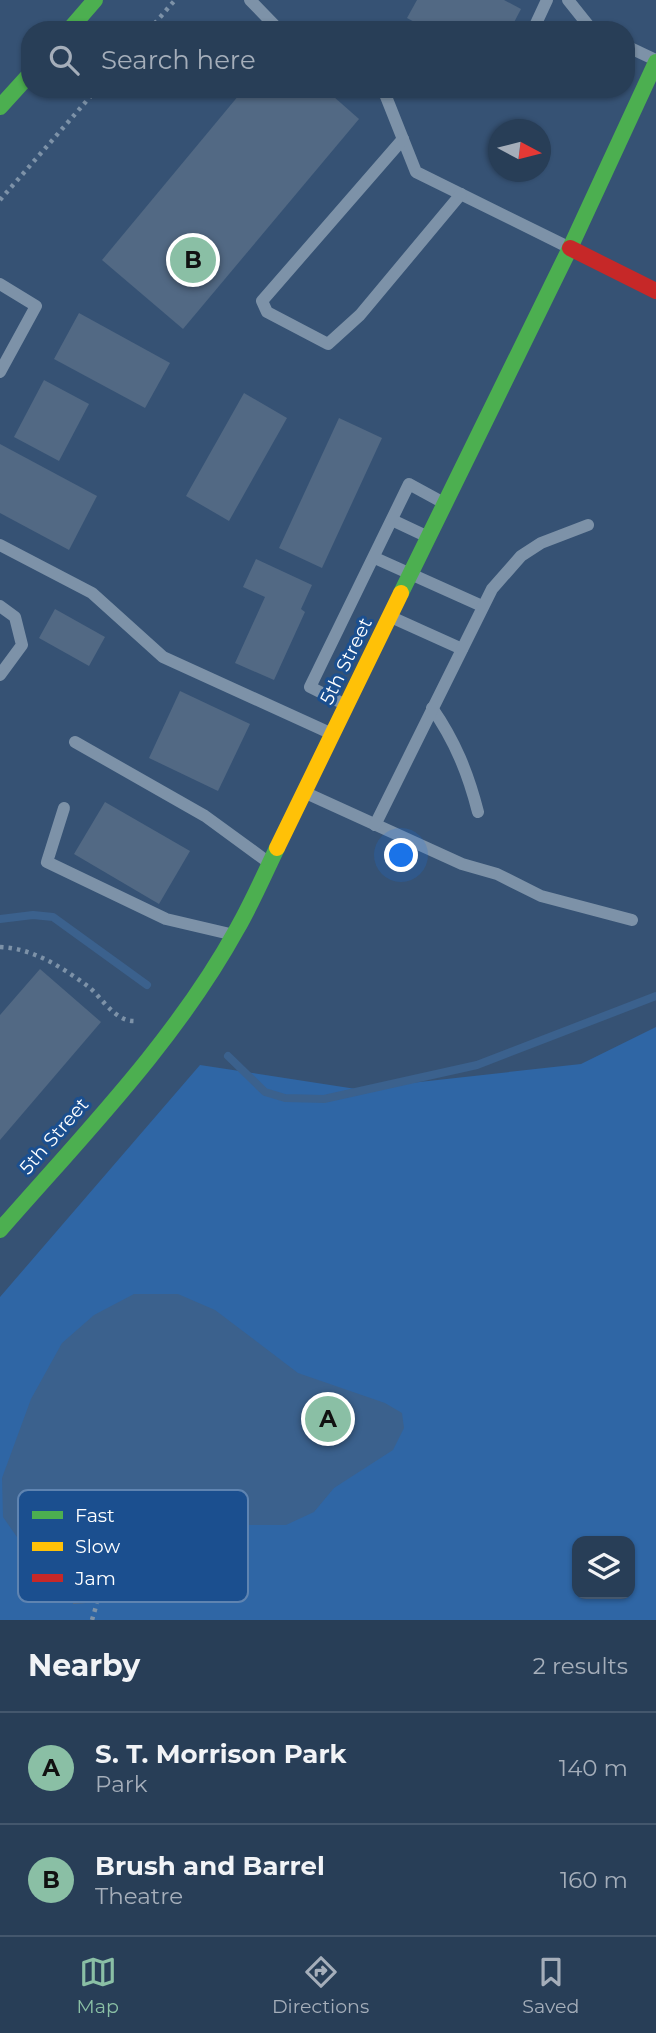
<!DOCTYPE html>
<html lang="en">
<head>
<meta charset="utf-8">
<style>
  body { margin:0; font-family:Montserrat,sans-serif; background:#344961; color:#f1f3f6 }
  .controls { position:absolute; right:21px; bottom:21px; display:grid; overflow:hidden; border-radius:14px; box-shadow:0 2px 5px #0004 }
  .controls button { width:63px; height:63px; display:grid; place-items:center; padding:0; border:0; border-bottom:2px solid #44576d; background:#283e57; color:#f1f3f6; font:35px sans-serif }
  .compass { position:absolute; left:488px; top:119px; width:63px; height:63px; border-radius:50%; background:#283e57; box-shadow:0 2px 5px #0004; rotate:97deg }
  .you { position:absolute; left:402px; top:856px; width:24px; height:24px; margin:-18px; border:5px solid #fff; border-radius:50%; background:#1a73e8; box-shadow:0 0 0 10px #1a73e833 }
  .badge { display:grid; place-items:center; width:46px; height:46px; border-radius:50%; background:#8abfa5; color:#111; font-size:23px; font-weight:700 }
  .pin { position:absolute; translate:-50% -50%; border:4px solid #fff; box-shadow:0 2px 7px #0006 }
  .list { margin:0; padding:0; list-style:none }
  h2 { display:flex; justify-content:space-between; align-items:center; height:91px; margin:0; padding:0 28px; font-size:30px }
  h2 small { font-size:23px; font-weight:400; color:#a5aeba }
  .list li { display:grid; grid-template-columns:46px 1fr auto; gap:21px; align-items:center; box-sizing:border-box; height:112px; padding:0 28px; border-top:2px solid #44576d }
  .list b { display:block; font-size:26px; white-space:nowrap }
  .list p { margin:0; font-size:23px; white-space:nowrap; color:#a5aeba }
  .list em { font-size:23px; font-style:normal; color:#a5aeba }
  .icon { flex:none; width:38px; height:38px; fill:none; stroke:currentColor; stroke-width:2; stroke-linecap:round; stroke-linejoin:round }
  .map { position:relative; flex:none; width:656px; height:1620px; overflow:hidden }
  .search { position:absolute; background:#283e57; box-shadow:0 2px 5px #0004; left:21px; right:21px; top:21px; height:77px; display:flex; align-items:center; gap:18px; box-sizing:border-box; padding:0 24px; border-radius:28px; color:#a5aeba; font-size:26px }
  .sheet { height:315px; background:#283e57 }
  nav { display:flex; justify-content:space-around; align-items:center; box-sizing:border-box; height:98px; border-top:2px solid #44576d; background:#283e57; font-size:19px; color:#a5aeba }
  nav a { display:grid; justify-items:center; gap:4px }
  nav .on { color:#8abfa5 }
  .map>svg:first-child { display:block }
  .green { fill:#2f66a5; fill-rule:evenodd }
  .water { fill:#3b618d }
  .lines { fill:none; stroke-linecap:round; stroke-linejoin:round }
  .stream { stroke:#3b618d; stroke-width:8 }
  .building { fill:#526984 }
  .path { stroke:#7d92a8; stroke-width:4.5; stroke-dasharray:3.5 5; stroke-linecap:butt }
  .lane { stroke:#7d92a8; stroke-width:12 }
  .fast { stroke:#4caf50; stroke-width:16 }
  .slow { stroke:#ffc107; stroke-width:16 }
  .jam { stroke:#c62828; stroke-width:16 }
  .labels { text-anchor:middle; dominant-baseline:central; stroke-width:6; stroke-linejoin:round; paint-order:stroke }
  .street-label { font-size:19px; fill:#fff; stroke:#1b4f8f }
  .key { fill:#1b4f8f; stroke:#5f84b1; stroke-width:2 }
  .key-label { font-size:19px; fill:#fff }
</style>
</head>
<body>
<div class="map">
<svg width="656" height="1620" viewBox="0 0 656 1620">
  <rect width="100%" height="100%" fill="#365274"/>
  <path class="green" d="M656,1027V1620H0V1297L200,1065L356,1089L581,1064ZM577,1541H630V1594H577Z"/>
  <path class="water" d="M134,1294H178L215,1310L298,1373L385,1403L402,1413L404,1428L393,1450L334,1488L314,1512L286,1525H122L17,1537L3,1517L2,1478L31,1399L62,1343L94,1315Z"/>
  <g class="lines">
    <g class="stream">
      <path d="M0,919L33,915L53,917L147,985"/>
      <path d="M228,1056L265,1092L285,1098L324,1099L477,1065L656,996"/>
    </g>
  </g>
  <g class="building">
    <path d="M417,0H504L521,9L510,30H429L407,18Z"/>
    <path d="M244,89H325L359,119L183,329L102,260Z"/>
    <path d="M79,313L170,363L145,408L54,359Z"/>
    <path d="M44,380L89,404L59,461L14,437Z"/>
    <path d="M244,393L287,418L229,521L186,496Z"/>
    <path d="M339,418L382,438L322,568L279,548Z"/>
    <path d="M0,444L97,496L69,550L0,513Z"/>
    <path d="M256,559L312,585L301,609L305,612L274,680L235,663L265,597L243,587Z"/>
    <path d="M55,609L105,637L89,666L39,638Z"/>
    <path d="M180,691L250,724L218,791L149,758Z"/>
    <path d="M105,802L190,851L159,904L74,854Z"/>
    <path d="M40,969L101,1022L0,1140V1015Z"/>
    <path d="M125,1559L128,1600L73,1604L70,1563Z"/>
  </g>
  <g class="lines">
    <g class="path">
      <path d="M149,30L175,0"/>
      <path d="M0,200L97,89"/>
      <path d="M0,947C33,948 63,968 89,987C103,999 116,1023 137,1021"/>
      <path d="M92,1620L97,1603"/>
    </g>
    <g class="lane">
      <path d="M250,0L279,30"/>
      <path d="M568,0L592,30"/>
      <path d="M533,30L547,0"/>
      <path d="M626,46L656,60"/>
      <path d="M383,89L416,172L568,247"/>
      <path d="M403,139L262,301L267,312L328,344L360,315L461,194"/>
      <path d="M0,284L36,306L0,372"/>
      <path d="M392,520L426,536"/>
      <path d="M0,545L92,593L163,657L330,733"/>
      <path d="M375,558L482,606"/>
      <path d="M0,606L15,617L22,645L0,675"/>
      <path d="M391,617L462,649"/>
      <path d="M346,705L310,687L409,484L442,502"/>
      <path d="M432,708C455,741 468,773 478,812"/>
      <path d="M75,742L205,816L268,862"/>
      <path d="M306,793L462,864L497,874L541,896L632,920"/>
      <path d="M64,808L47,862L166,919L230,934"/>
      <path d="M375,825L492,589L521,556L541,543L588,525"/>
    </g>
    <g class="fast">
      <path d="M69,30L95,0"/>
      <path d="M0,107L30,74"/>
      <path d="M401,593L570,248L656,62"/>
      <path d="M0,1230C83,1135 176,1040 237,929C252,903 264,875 277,848"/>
    </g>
    <path class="slow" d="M277,848L401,593"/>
    <path class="jam" d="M570,248L656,291"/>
  </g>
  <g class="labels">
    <g class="street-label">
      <text transform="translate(346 661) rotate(-64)">5th Street</text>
      <text transform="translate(54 1136) rotate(-49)">5th Street</text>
    </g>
  </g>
  <rect x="18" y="1490" width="230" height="112" rx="10" class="key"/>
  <rect x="32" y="1511" width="31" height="8" fill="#4caf50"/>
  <rect x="32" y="1542" width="31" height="9" fill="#ffc107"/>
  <rect x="32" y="1574" width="31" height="8" fill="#c62828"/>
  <g class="key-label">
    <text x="75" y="1522">Fast</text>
    <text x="75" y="1553">Slow</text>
    <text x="75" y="1585">Jam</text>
  </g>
</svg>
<div class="controls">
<button><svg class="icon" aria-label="layers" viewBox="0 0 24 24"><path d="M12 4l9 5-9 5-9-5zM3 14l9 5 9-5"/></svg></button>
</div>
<svg class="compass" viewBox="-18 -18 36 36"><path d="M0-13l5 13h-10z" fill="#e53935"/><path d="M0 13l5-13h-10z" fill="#a5aeba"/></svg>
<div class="you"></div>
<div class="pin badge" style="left:328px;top:1419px">A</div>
<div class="pin badge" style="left:193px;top:260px">B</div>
<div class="search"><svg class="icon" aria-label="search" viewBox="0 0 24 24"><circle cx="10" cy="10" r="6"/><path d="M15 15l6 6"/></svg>Search here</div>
</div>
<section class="sheet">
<h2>Nearby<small>2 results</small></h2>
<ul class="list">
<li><span class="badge">A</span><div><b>S. T. Morrison Park</b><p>Park</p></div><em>140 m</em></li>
<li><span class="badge">B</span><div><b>Brush and Barrel</b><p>Theatre</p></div><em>160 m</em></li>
</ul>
</section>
<nav>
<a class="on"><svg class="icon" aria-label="map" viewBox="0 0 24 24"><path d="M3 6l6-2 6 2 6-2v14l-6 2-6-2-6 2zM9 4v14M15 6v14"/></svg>Map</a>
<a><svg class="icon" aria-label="directions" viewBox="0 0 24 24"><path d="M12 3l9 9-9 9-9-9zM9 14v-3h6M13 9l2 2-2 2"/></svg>Directions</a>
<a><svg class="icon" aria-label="saved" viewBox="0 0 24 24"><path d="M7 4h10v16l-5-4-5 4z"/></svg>Saved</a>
</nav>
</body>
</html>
